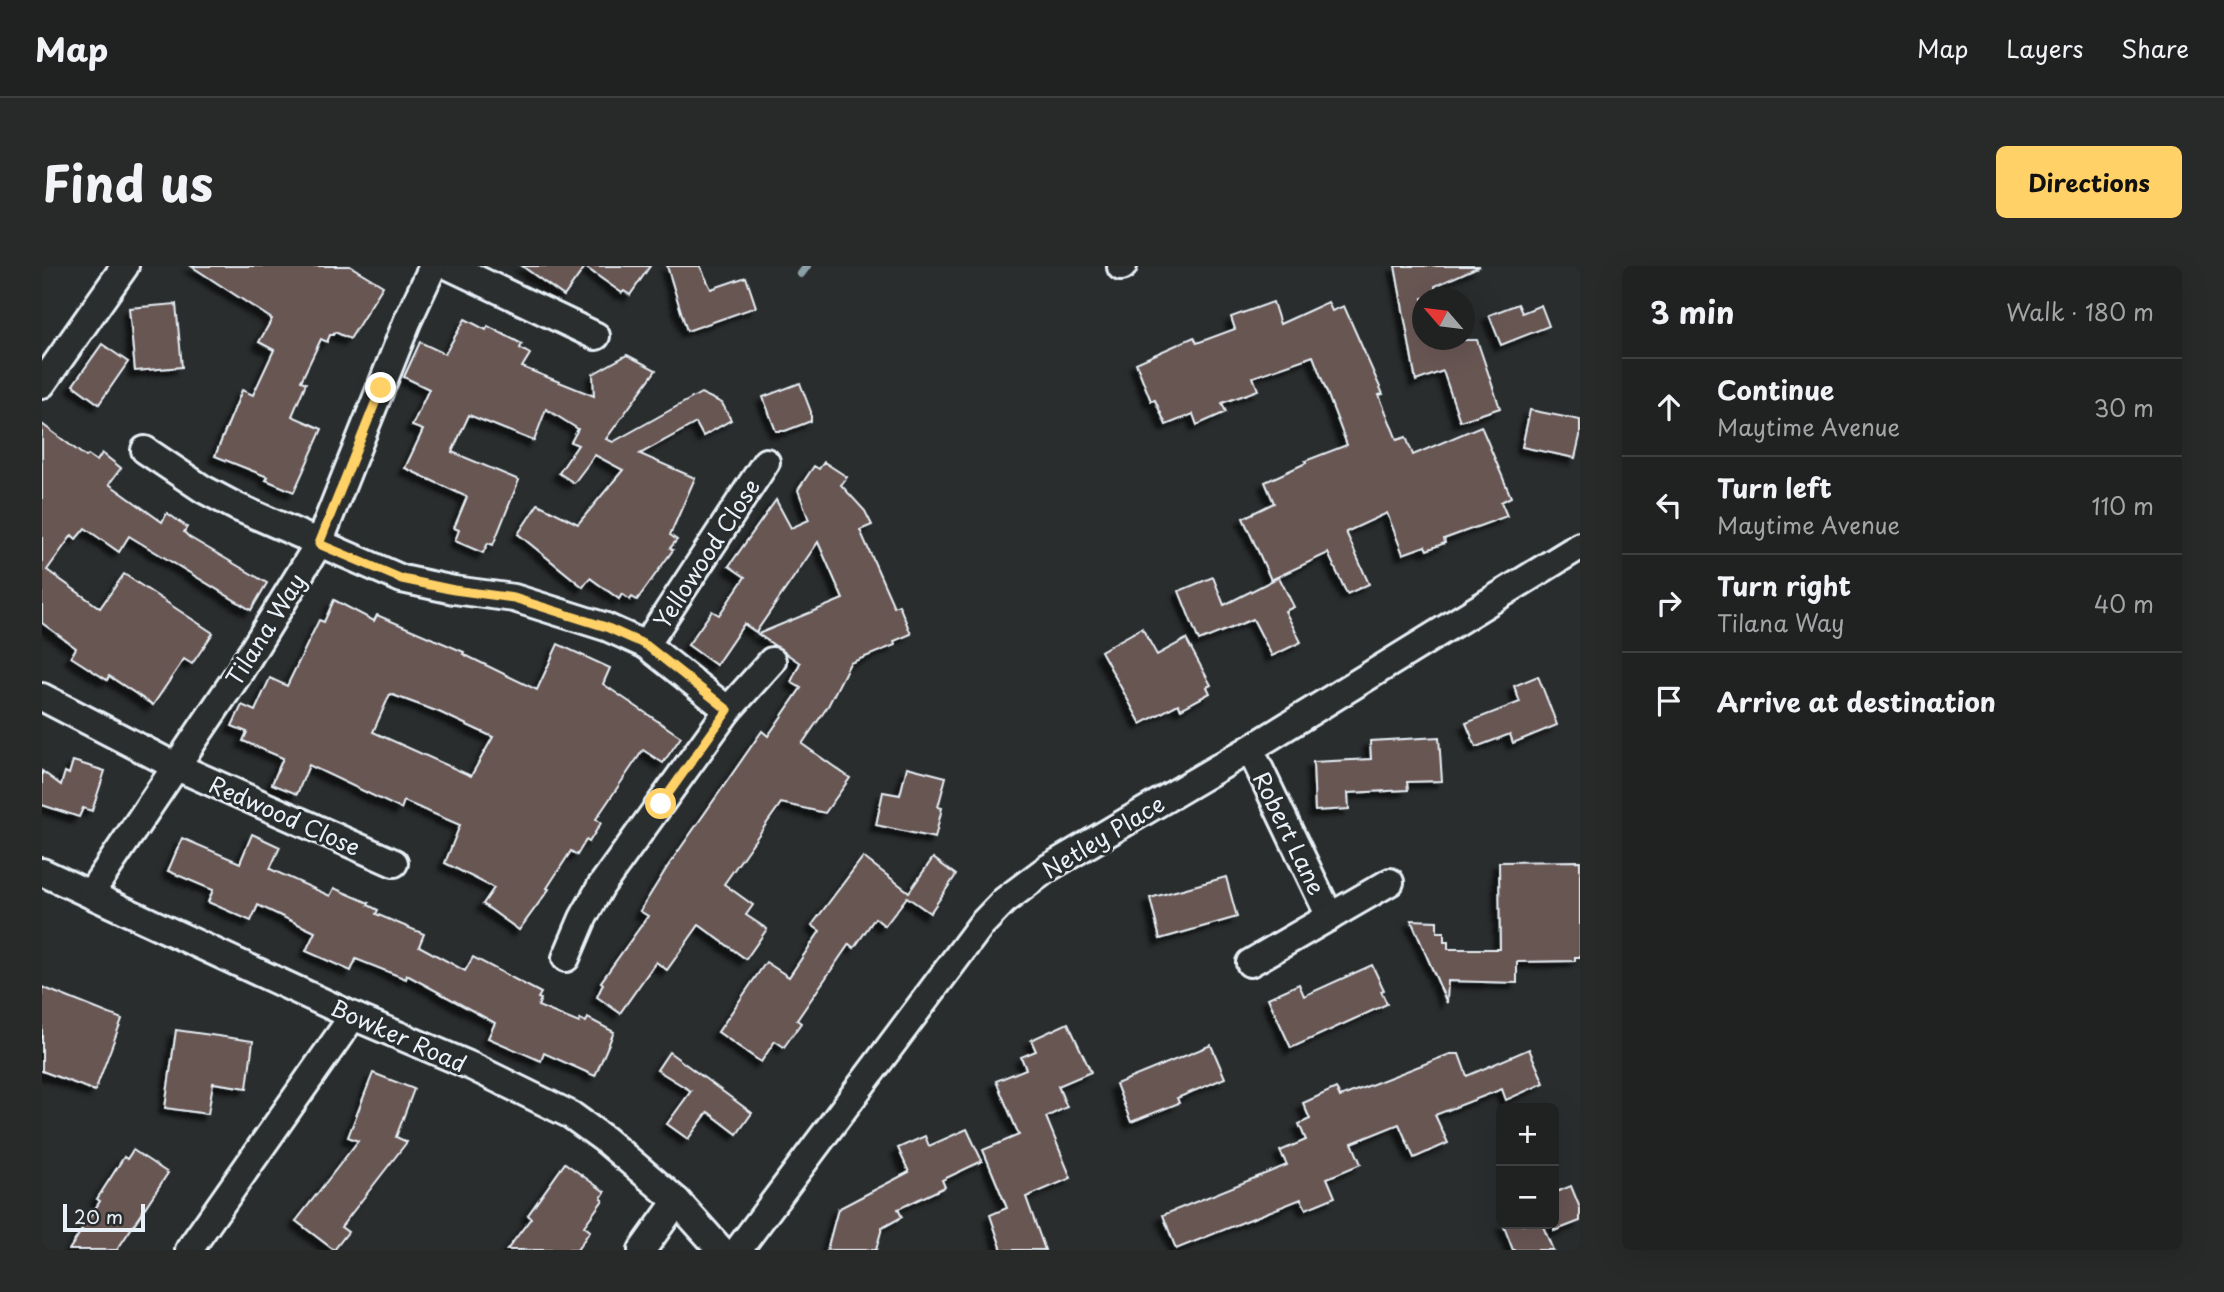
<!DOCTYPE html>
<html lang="en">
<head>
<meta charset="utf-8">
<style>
  body { margin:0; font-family:"Playpen Sans",sans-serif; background:#282a2a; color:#f1f3f6 }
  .controls { position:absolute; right:21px; bottom:21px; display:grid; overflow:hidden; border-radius:10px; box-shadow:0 7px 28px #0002 }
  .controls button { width:63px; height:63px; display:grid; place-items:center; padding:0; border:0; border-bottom:2px solid #3d3f40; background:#202222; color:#f1f3f6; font:35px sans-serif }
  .compass { position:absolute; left:1370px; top:21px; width:63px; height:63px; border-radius:50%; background:#202222; box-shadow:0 7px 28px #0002; rotate:298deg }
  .scale { position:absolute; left:21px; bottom:18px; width:82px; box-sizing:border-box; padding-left:7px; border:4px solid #e8f1f8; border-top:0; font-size:19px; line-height:24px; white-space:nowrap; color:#e8f1f8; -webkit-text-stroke:5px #2a2d2e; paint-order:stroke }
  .stop { position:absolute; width:21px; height:21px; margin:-16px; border:5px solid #ffd166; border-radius:50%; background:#fff }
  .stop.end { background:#ffd166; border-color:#fff; box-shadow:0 2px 7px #0008 }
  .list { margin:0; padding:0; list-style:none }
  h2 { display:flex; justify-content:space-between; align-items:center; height:91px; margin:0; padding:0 28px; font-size:30px }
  h2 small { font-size:23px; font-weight:400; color:#a2a4a5 }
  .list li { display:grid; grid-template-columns:46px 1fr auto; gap:21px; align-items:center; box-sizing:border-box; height:98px; padding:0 28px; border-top:2px solid #3d3f40 }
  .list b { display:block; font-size:26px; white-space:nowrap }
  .list p { margin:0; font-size:23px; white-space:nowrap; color:#a2a4a5 }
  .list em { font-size:23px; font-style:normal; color:#a2a4a5 }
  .icon { flex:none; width:38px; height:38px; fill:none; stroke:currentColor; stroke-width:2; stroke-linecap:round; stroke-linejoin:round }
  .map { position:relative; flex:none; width:1538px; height:984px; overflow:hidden; border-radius:10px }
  header { display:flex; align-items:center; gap:42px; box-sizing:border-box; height:98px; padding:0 35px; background:#202222; border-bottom:2px solid #3d3f40 }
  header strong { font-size:33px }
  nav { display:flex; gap:38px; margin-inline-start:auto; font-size:24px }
  .intro { display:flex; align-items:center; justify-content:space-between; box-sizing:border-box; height:168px; padding:0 42px }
  h1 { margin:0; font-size:49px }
  .button { padding:18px 32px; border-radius:10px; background:#ffd166; color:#111; font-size:24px; font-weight:700 }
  main { display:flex; gap:42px; padding:0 42px }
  aside { flex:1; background:#202222; border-radius:10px; box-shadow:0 7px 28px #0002 }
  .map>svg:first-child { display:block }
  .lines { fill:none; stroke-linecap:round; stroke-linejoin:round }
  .stream { stroke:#8a9fa6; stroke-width:8 }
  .building { fill:#685653; stroke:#e8f1f8; stroke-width:2; fill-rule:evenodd; filter:url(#shadow) }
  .street-casing { stroke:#e8f1f8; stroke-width:32 }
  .street { stroke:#2a2d2e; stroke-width:26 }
  .route { stroke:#ffd166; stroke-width:9 }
  .labels { text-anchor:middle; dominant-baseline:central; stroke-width:6; stroke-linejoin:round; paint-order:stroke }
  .street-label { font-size:23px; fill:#e8f1f8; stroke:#2a2d2e }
</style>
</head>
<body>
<header>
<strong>Map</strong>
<nav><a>Map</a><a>Layers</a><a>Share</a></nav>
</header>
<div class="intro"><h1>Find us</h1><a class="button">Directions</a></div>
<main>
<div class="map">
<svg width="1538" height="984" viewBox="0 0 1538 984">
  <defs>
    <filter id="shadow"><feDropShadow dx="-6" dy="6" stdDeviation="2" flood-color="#0009"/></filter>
  </defs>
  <rect width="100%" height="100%" fill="#2a2d2e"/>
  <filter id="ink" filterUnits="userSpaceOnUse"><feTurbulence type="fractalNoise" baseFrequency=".0143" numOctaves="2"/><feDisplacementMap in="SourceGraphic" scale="14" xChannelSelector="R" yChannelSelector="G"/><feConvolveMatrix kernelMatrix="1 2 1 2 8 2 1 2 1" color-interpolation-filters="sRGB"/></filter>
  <g filter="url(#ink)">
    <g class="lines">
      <path class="stream" d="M759,8L765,0"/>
    </g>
    <g class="building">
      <path d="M149,0H308L341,20L308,73L293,66L291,69H288L285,76L279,73L259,115L264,117L250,150L280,163L252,226L224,214L226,211L173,190L200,124L211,129L232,84L217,76L230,53Z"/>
      <path d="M480,0H608L588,29L582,25L580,27L543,1L522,30Z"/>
      <path d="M625,0H658L669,23L704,11L714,41L645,65Z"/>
      <path d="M1353,0H1438L1393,20L1395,32H1381V74H1435L1458,142L1418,155L1401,105L1374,115Z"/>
      <path d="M1231,36L1238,58L1286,36L1290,45L1302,40L1341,128L1337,129L1355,174L1364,171L1371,189L1439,160L1469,231L1459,236L1465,250L1402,273L1403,277L1385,284L1383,280L1361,288L1345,247L1304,266L1327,318L1305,328L1286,287L1229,314L1201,252L1232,237L1223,216L1264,197L1263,195L1305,179L1271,90L1211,111L1216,124L1180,137L1184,146L1155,159L1151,148L1124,159L1113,134L1109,135L1094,97L1152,71L1155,77L1193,63L1189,51Z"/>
      <path d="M134,38L140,101L93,105L87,42Z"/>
      <path d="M1476,38L1480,47L1499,39L1507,60L1459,79L1447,49Z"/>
      <path d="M423,53L444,64L446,60L480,78L478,82L488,88L480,101L552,130L551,108L585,89L614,104L564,173L571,176L659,127L680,137L689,154L661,170L654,157L598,188L653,212L628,269L635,274L628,282L631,284L595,334L590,331L588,334L580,328L577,333L548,312L541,321L476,268L496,238L536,258L581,204L553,189L532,217L517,207L536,179L529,176L536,163L504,143L492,175L427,149L410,186L477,214L451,279L446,277L441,287L413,275L417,264L412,262L425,231L363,202L381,164L370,160L387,123L362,111L378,76L403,88Z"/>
      <path d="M60,78L86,96L57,138L31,119Z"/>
      <path d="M758,117L769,146V155L743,165H734L721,131Z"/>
      <path d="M1488,144L1538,154V170L1533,192L1480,181Z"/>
      <path d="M0,158L44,191L46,189L55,195L60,187L79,202L67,218L120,256L125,247L145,261L142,266L147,271L225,317L209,344L87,270L77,286L43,262L34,273L30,269L5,304L58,342L82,308L171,367L150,398L142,393L111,439L67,410L65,414L29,391L34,382L0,357Z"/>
      <path d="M782,196L805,211L799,219L823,245L830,259L818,264L852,341L857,339L869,368L852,375L853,379L808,397L786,440L760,478L808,512L783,547L739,537L682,618L711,639L704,649L725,663L704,693L657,659L625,704L614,696L578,747L555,731L561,718L559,716L606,650L598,645L626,600L720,465L726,470L759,422L749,416L758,397L716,368L801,333L776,276L714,366L702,358L674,399L646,379L670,345L677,349L703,311L687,300L734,234L749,262L767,254L756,224L772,200L777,203Z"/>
      <path d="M1171,311L1182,339L1237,311L1252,341L1243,345L1259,376L1230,390L1211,353L1157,375L1137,325Z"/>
      <path d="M292,334L332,355L335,349L422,386L421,388L495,424L516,378L568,402L561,418L639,471L621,497L601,484L554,553L559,557L547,576L544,574L535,589L529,585L505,622L507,623L477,664L441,638L452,622L403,597L418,559L362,535L359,543L267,499L255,528L230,518L241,492L201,475L205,466L190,460L200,439L213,445L228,412L245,420L277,354L282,356ZM348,428L397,446L451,471L429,510L331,466Z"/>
      <path d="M1100,362L1115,389L1144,373L1169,419L1165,421L1168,427L1139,443L1136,438L1099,458L1059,385Z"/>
      <path d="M1496,410L1515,459L1471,477L1468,468L1434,481L1424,457L1478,436L1472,420Z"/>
      <path d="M1397,471L1400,515L1365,516L1366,524L1306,527L1307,543L1273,545L1271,496L1329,493L1328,475Z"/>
      <path d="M31,495L63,505L50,545L41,542L37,551L0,539V505L19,519L23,506L27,508Z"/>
      <path d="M865,501L904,511L896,541L900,542L893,572L834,559L841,526L858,529Z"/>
      <path d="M210,568L238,581L228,603L288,630L292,622L327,637L326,639L336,644L334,648L382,668L377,680L423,705L431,691L499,727L496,732L499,733L496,740L537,757L538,753L544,756L546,752L572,766L553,810L502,787L499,795L446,772L453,757L365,709L364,713L314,693L309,705L264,685L273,666L216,639L209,655L166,636L171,624L126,605L140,572L198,597Z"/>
      <path d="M821,591L867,626L891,592L914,609L888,647L865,631L843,660L833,652L812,682L807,678L755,754L759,757L742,781L733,775L719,796L676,766L724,696L747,711L778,665L770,659Z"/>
      <path d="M1538,595V691H1533V695L1475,696V717L1406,715L1405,737L1369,654L1395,655V666H1402V676H1406V683H1458L1457,596Z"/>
      <path d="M1184,611L1195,651L1118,673L1108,632Z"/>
      <path d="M1330,699L1342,724L1339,725L1345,738L1249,782L1226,732L1257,718L1262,730Z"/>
      <path d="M0,721L80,753L53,825L0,805Z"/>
      <path d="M1026,757L1049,806L1016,820L1025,841L1004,851L1029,912L984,931L1003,984H960L948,949L965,942L941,884L977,869L954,815L984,803L979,791L994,785L989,774Z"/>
      <path d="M134,764L211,775L205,822L171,817L166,848L123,842Z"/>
      <path d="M1169,779L1183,812L1135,832L1137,837L1089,856L1074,818Z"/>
      <path d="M1487,783L1502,817L1464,834L1460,823L1393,849L1406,877L1372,892L1357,858L1310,877L1319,898L1285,912L1293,931L1264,943L1259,933L1134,983L1121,949L1245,899L1238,885L1264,874L1257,858L1268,853L1261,837L1294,822L1298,831L1408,788H1417L1425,810Z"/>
      <path d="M627,786L710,847L695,868L666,846L646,873L625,858L649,825L615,804Z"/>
      <path d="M331,807L372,823L354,871L365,876L299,961L306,966L292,984L254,955L316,875L306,871Z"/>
      <path d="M925,863L940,895L900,914L903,921L856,943L860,951L840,962L834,984H785L796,943L867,906L856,882L883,870L887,880Z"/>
      <path d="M91,884L126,907L75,984H27L58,935L55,933L82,891L85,893Z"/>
      <path d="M523,897L563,926L559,932L561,934L542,960L548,965L535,984H465L489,952L486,949Z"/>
      <path d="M1529,920L1538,942V955L1512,965V927Z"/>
      <path d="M1461,958H1500L1511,984H1471Z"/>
    </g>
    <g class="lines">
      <g class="street-casing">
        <g id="street">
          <path d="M407,0L554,70"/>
          <path d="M1079,1L1081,0"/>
          <path d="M0,118L83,0"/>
          <path d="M103,184L161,223L195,241L360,313L412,324L472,332L564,361L604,379L686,444"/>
          <path d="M604,379L724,196"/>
          <path d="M0,431L133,500L352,597"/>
          <path d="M1208,483L1288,651"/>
          <path d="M0,606L311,750L429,800L529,849L562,873L635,935L679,984"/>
          <path d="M48,628L195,410L277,277L365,56L391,0"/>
          <path d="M524,692L541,652L559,620L686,444L730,395"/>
          <path d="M1208,697L1348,616"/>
          <path d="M147,984L311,750"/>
          <path d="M600,984L635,935"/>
          <path d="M696,984L939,659L962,635L1006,602L1208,483L1538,280"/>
        </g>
      </g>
      <use href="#street" class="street"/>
    </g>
  </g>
  <g class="lines" filter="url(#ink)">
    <path class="route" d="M339,122L277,278L360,313L412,324L472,332L564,361L604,379L686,444L619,538"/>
  </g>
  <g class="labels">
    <g class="street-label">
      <text transform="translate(664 287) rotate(-57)">Yellowood Close</text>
      <text transform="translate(223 363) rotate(-58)">Tilana Way</text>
      <text transform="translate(243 549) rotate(24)">Redwood Close</text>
      <text transform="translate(1248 567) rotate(64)">Robert Lane</text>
      <text transform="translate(1061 570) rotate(-31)">Netley Place</text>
      <text transform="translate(357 769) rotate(24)">Bowker Road</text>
    </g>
  </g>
</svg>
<div class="controls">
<button>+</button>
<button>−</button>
</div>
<svg class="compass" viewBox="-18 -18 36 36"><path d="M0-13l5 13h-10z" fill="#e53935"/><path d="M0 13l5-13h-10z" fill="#a2a4a5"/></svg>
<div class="scale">20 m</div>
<div class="stop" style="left:619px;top:538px"></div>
<div class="stop end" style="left:339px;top:122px"></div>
</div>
<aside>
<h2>3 min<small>Walk · 180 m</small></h2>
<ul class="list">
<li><svg class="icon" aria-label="ahead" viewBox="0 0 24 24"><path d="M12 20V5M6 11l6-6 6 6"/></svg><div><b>Continue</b><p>Maytime Avenue</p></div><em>30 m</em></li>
<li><svg class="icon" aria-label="left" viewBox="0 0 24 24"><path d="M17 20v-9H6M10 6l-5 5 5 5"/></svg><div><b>Turn left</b><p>Maytime Avenue</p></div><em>110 m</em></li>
<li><svg class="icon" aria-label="right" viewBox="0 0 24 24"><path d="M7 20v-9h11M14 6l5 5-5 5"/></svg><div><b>Turn right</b><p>Tilana Way</p></div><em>40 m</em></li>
<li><svg class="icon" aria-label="arrive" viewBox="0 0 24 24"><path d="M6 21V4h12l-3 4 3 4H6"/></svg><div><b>Arrive at destination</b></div></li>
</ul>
</aside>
</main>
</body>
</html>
